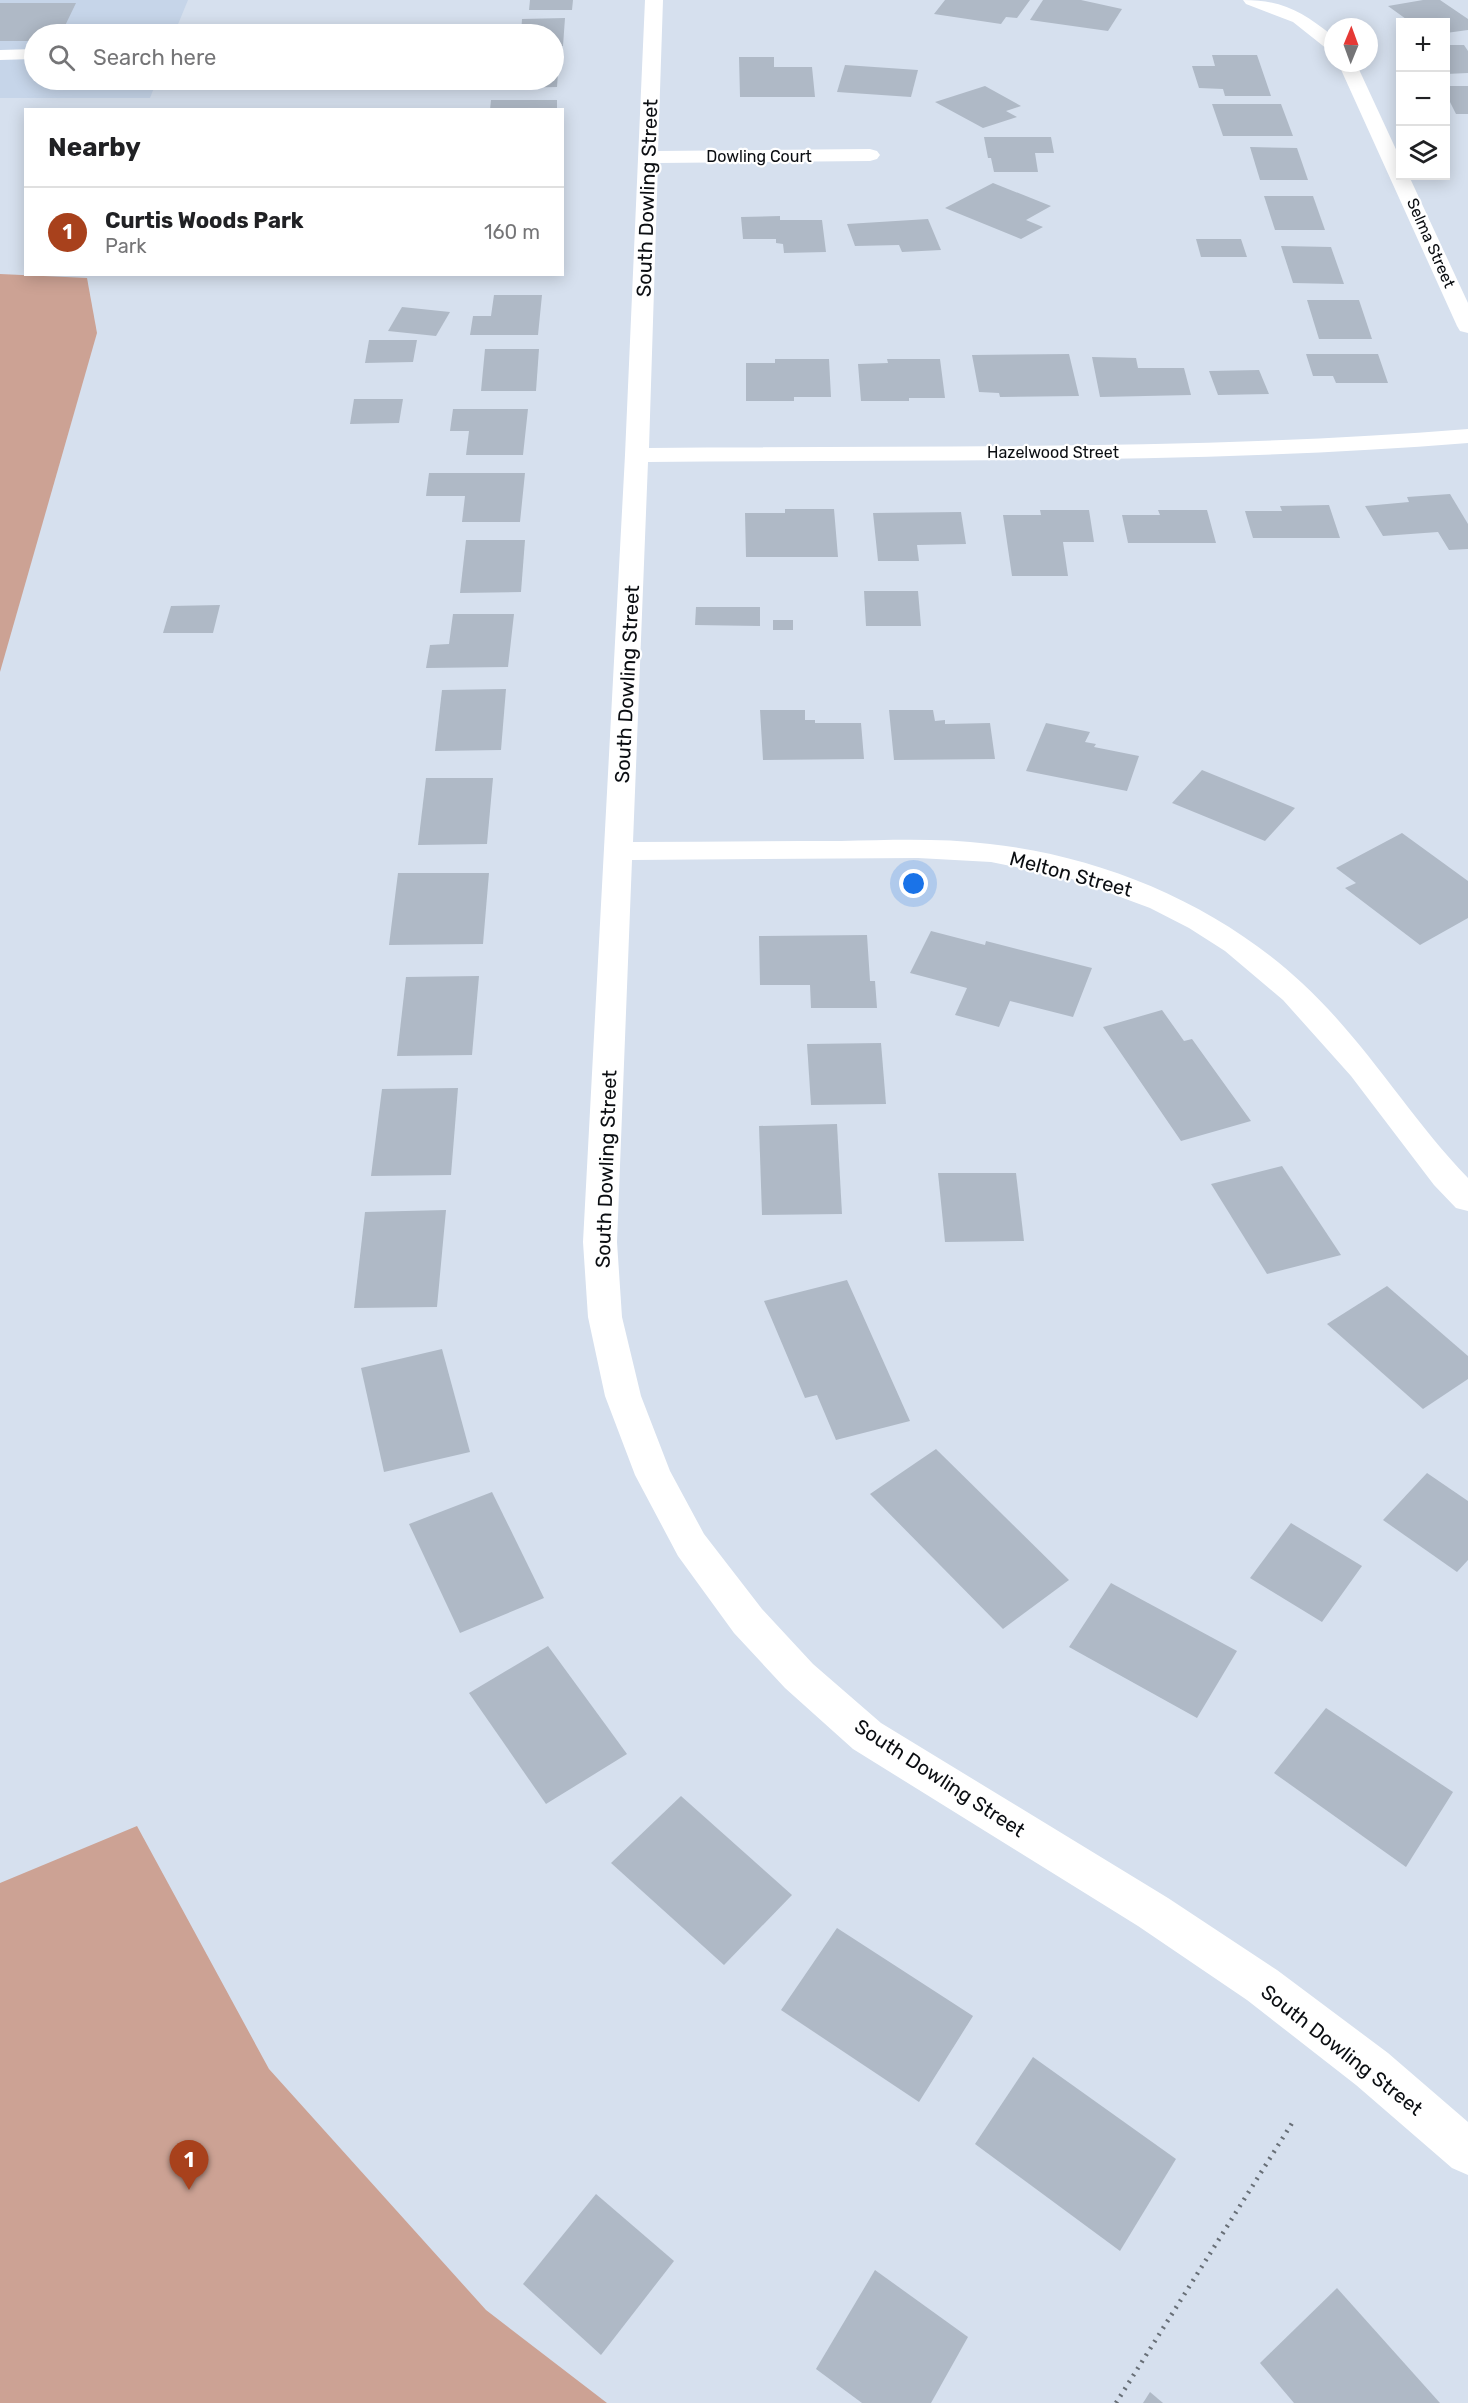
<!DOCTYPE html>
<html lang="en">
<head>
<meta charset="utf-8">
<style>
  body { margin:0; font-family:Rubik,sans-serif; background:#f2f2f2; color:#202124 }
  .controls { position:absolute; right:18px; top:18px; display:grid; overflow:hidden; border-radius:0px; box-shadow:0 3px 15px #0003 }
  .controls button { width:54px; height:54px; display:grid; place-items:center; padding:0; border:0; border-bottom:2px solid #e0e0e0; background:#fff; color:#202124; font:30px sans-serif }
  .compass { position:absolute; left:1324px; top:18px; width:54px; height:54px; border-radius:50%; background:#fff; box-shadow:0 3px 15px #0003; rotate:1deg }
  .you { position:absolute; left:914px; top:884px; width:21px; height:21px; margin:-15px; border:4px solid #fff; border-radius:50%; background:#1a73e8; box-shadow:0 0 0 9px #1a73e833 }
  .badge { display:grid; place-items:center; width:39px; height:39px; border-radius:50%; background:#a8411c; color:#fff; font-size:20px; font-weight:700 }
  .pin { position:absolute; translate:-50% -50px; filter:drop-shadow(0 2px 3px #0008) }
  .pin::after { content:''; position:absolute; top:32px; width:21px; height:18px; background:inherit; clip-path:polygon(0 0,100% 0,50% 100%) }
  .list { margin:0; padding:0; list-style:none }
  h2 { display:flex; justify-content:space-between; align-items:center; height:78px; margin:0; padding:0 24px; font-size:26px }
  h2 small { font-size:20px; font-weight:400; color:#757577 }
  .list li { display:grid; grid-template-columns:39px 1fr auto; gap:18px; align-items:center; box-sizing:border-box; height:90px; padding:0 24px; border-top:2px solid #e0e0e0 }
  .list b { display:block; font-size:22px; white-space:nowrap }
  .list p { margin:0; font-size:20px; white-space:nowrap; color:#757577 }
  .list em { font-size:20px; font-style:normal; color:#757577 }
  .icon { flex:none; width:33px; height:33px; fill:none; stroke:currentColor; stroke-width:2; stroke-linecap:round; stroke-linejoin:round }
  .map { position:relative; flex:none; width:1468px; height:2403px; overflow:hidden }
  .search { position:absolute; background:#fff; box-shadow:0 3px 15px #0003; left:24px; top:24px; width:540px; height:66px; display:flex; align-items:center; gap:15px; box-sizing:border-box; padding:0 21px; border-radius:33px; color:#757577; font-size:22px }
  .panel { position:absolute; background:#fff; box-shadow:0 3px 15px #0003; left:24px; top:108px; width:540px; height:168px; border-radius:0px }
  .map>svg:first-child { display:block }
  .built { fill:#c6d5e9 }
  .green { fill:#cca294 }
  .building { fill:#afb9c6 }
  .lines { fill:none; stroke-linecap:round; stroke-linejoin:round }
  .path { stroke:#686f77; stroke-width:4.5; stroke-dasharray:2 6; stroke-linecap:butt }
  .lane { fill:#fff; fill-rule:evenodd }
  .street { fill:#fff; fill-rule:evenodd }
  .labels { text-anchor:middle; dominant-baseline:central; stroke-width:4.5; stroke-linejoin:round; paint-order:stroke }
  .far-street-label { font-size:16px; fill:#0b0e12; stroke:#fff }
  .street-label { font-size:20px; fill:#0b0e12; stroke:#fff }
</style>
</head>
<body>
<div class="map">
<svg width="1468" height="2403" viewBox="0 0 1468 2403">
  <rect width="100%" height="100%" fill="#d6e0ee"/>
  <path class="built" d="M0,0H188L174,34H34V80H157L150,98H0Z"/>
  <g class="green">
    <path d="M0,274L87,278L97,333L0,672Z"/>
    <path d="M137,1826L269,2069L486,2310L607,2403H0V1883Z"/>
  </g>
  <g class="building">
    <path d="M530,0H573L572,10H529Z"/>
    <path d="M945,0H1030L1017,18L1006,17L1001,24L934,14Z"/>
    <path d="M1043,0H1081L1122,9L1108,31L1030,20Z"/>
    <path d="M1423,0H1440L1468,19V30L1446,33V22H1403L1399,20L1406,19L1388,6Z"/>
    <path d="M0,3H76L61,34H34V41H0Z"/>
    <path d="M565,18L563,46H554V34H521L522,19Z"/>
    <path d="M1446,45H1464L1468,51V73L1446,74Z"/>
    <path d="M1212,55H1257L1271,96H1225L1223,89L1199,88L1192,66H1215Z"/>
    <path d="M739,57H774V67H812L815,97H740Z"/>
    <path d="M554,58H559L557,87L511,88L512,80H554Z"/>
    <path d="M845,65L918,70L911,97L837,92Z"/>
    <path d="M985,86L1021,106L1006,111L1017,117L983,128L935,102Z"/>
    <path d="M1446,86H1468V114H1456L1446,94Z"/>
    <path d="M491,100H557V110H490Z"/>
    <path d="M1212,104H1281L1293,136H1223Z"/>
    <path d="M984,137H1051L1054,153H1035L1038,172H994L991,158H988Z"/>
    <path d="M1250,147L1297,148L1308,180H1260Z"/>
    <path d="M993,183L1051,206L1026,220L1043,227L1021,239L945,208Z"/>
    <path d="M1264,196H1313L1325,230H1275Z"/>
    <path d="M780,216V220H822L826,252L784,253L783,244L776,243V239H743L741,217Z"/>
    <path d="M928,219L941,250L902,252L899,245L855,246L847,224Z"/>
    <path d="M1196,239H1241L1247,257H1201Z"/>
    <path d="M1281,246L1331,247L1344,284L1293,283Z"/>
    <path d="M494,295H542L538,335H470L473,316H491Z"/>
    <path d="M1307,300H1359L1372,339H1319Z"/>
    <path d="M402,307L450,312L436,336L388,331Z"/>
    <path d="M369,340H417L413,362L365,363Z"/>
    <path d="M485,349H539L536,391H481Z"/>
    <path d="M1069,354L1079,396L1000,397L999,393L979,392L972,355Z"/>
    <path d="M1306,354H1378L1388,383H1336L1333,376H1313Z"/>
    <path d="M1092,357L1136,358L1138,368H1184L1191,395L1100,397Z"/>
    <path d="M775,359H829L831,397H794V401H746V363H775Z"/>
    <path d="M887,359H940L945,398H909V401H861L858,364L888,363Z"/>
    <path d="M1259,370L1269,394L1218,395L1209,371Z"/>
    <path d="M354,399H403L399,423L350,424Z"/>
    <path d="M453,409H528L523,455H466L469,431H450Z"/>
    <path d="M429,473H525L520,522H462L465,496H426Z"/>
    <path d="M1450,494L1468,524V549L1449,550L1438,532L1383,536L1365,506L1409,502L1407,497Z"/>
    <path d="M1329,505L1340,538H1253L1245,511H1282L1280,506Z"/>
    <path d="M785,509H834L838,557H746L745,513H785Z"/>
    <path d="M1040,510H1089L1094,542H1063L1068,576H1012L1003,515H1041Z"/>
    <path d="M1158,510H1207L1216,543H1128L1122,515H1160Z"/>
    <path d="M961,512L966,544L917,545L919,561H878L873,513Z"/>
    <path d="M466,540H525L521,592L460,593Z"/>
    <path d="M864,591H918L921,626H866Z"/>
    <path d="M220,605L213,633H163L171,606Z"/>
    <path d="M696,607H760V626L695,625Z"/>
    <path d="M453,614H514L508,667L426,668L430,645L449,644Z"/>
    <rect x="773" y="620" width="20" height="10"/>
    <path d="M506,689L501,750L435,751L442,690Z"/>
    <path d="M760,710H805V720H815V723H861L864,759L763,760Z"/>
    <path d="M889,710H933L935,721L945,720V724L990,723L995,759L894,760Z"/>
    <path d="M1046,723L1090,732L1085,742L1096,744L1094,747L1139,756L1127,791L1026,771Z"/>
    <path d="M1202,770L1295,808L1265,841L1172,803Z"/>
    <path d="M426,778H493L487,844L418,845Z"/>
    <path d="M1402,833L1468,881V918L1420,945L1345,888L1356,883L1336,868Z"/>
    <path d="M398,873H489L483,944L389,945Z"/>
    <path d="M931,931L985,945L986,941L1092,968L1073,1017L1010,1001L999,1027L955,1015L967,988L910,973Z"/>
    <path d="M867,935L870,981H875L877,1008H811L810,985H760L759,936Z"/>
    <path d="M479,976L472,1055L397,1056L406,977Z"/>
    <path d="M1162,1010L1184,1041L1192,1039L1251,1121L1181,1141L1103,1027Z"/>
    <path d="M881,1043L886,1104L811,1105L807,1044Z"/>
    <path d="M458,1088L451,1175L371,1176L382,1089Z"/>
    <path d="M837,1124L842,1214L762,1215L759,1126Z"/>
    <path d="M1282,1166L1341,1255L1267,1274L1211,1184Z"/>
    <path d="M938,1173H1016L1024,1241L945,1242Z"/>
    <path d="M446,1210L437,1307L354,1308L365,1212Z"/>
    <path d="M847,1280L910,1421L836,1440L817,1395L805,1398L764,1301Z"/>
    <path d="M1387,1286L1468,1356V1379L1423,1409L1327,1324Z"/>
    <path d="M442,1349L470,1452L384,1472L361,1368Z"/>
    <path d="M936,1449L1069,1580L1003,1629L870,1494Z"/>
    <path d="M1427,1473L1468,1501V1560L1457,1572L1383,1520Z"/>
    <path d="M492,1492L544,1598L460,1633L409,1524Z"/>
    <path d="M1291,1523L1362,1566L1322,1622L1250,1578Z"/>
    <path d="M1111,1583L1237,1651L1197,1718L1069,1647Z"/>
    <path d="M548,1646L627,1754L546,1804L469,1693Z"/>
    <path d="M1326,1708L1453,1792L1406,1867L1274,1773Z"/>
    <path d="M681,1796L792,1895L724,1965L611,1863Z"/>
    <path d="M837,1928L973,2016L919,2102L781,2010Z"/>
    <path d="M1033,2057L1176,2159L1120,2251L975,2144Z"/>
    <path d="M596,2194L674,2261L601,2355L523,2284Z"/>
    <path d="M875,2270L968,2337L931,2403H862L816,2369Z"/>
    <path d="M1337,2288L1440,2403H1294L1260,2363Z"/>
    <path d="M1150,2392L1163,2403H1143Z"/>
  </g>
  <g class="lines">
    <path class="path" d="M1116,2403L1294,2120"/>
    <path class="lane" d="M34,49V59L0,60V50Z"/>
    <g class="street">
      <path d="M645,0H663L658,151L870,149L877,151L880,155L877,159L870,161L658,163L649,448C922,445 1195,451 1468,429V443C1195,465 922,459 648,462L633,842C702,842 771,841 841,841C891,840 941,838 990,844C1105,857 1218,905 1302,983C1366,1042 1409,1117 1468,1178V1211L1456,1208L1434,1185L1351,1076L1283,1000L1225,951L1189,928L1150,908L1069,878L991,862L918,858L632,860L617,1242L622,1317L641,1396L670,1471L704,1534L762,1609L813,1664L881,1723L1168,1898L1277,1970L1388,2053L1468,2122V2175L1452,2168L1356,2085L1247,2000L1138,1926L853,1749L785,1688L734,1633L678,1556L635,1475L605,1396L588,1317L583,1242L625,455Z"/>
      <path d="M1243,0C1284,0 1302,12 1333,36V50L1327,49L1293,22L1246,4Z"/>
      <path d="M1338,63H1356L1400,158V176H1409L1468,303V333L1460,331L1457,326Z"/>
    </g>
  </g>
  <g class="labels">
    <g class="far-street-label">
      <text x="759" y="156">Dowling Court</text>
      <text transform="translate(1431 243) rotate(66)">Selma Street</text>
      <text x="1053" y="452">Hazelwood Street</text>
    </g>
    <g class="street-label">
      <text transform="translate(647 198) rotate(-88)">South Dowling Street</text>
      <text transform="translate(627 684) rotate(-87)">South Dowling Street</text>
      <text transform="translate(1071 874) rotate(15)">Melton Street</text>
      <text transform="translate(606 1169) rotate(-88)">South Dowling Street</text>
      <text transform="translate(940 1778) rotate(33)">South Dowling Street</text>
      <text transform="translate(1342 2050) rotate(38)">South Dowling Street</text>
    </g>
  </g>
</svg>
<div class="controls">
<button>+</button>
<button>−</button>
<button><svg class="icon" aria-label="layers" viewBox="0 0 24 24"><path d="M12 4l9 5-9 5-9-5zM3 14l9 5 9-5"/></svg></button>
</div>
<svg class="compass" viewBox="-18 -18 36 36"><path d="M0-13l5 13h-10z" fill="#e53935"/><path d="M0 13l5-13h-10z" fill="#757577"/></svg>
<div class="you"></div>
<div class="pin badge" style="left:189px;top:2190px">1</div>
<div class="search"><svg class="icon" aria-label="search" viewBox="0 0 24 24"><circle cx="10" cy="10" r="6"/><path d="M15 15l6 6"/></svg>Search here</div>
<section class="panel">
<h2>Nearby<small></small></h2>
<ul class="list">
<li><span class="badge">1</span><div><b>Curtis Woods Park</b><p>Park</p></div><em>160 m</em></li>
</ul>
</section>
</div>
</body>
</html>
